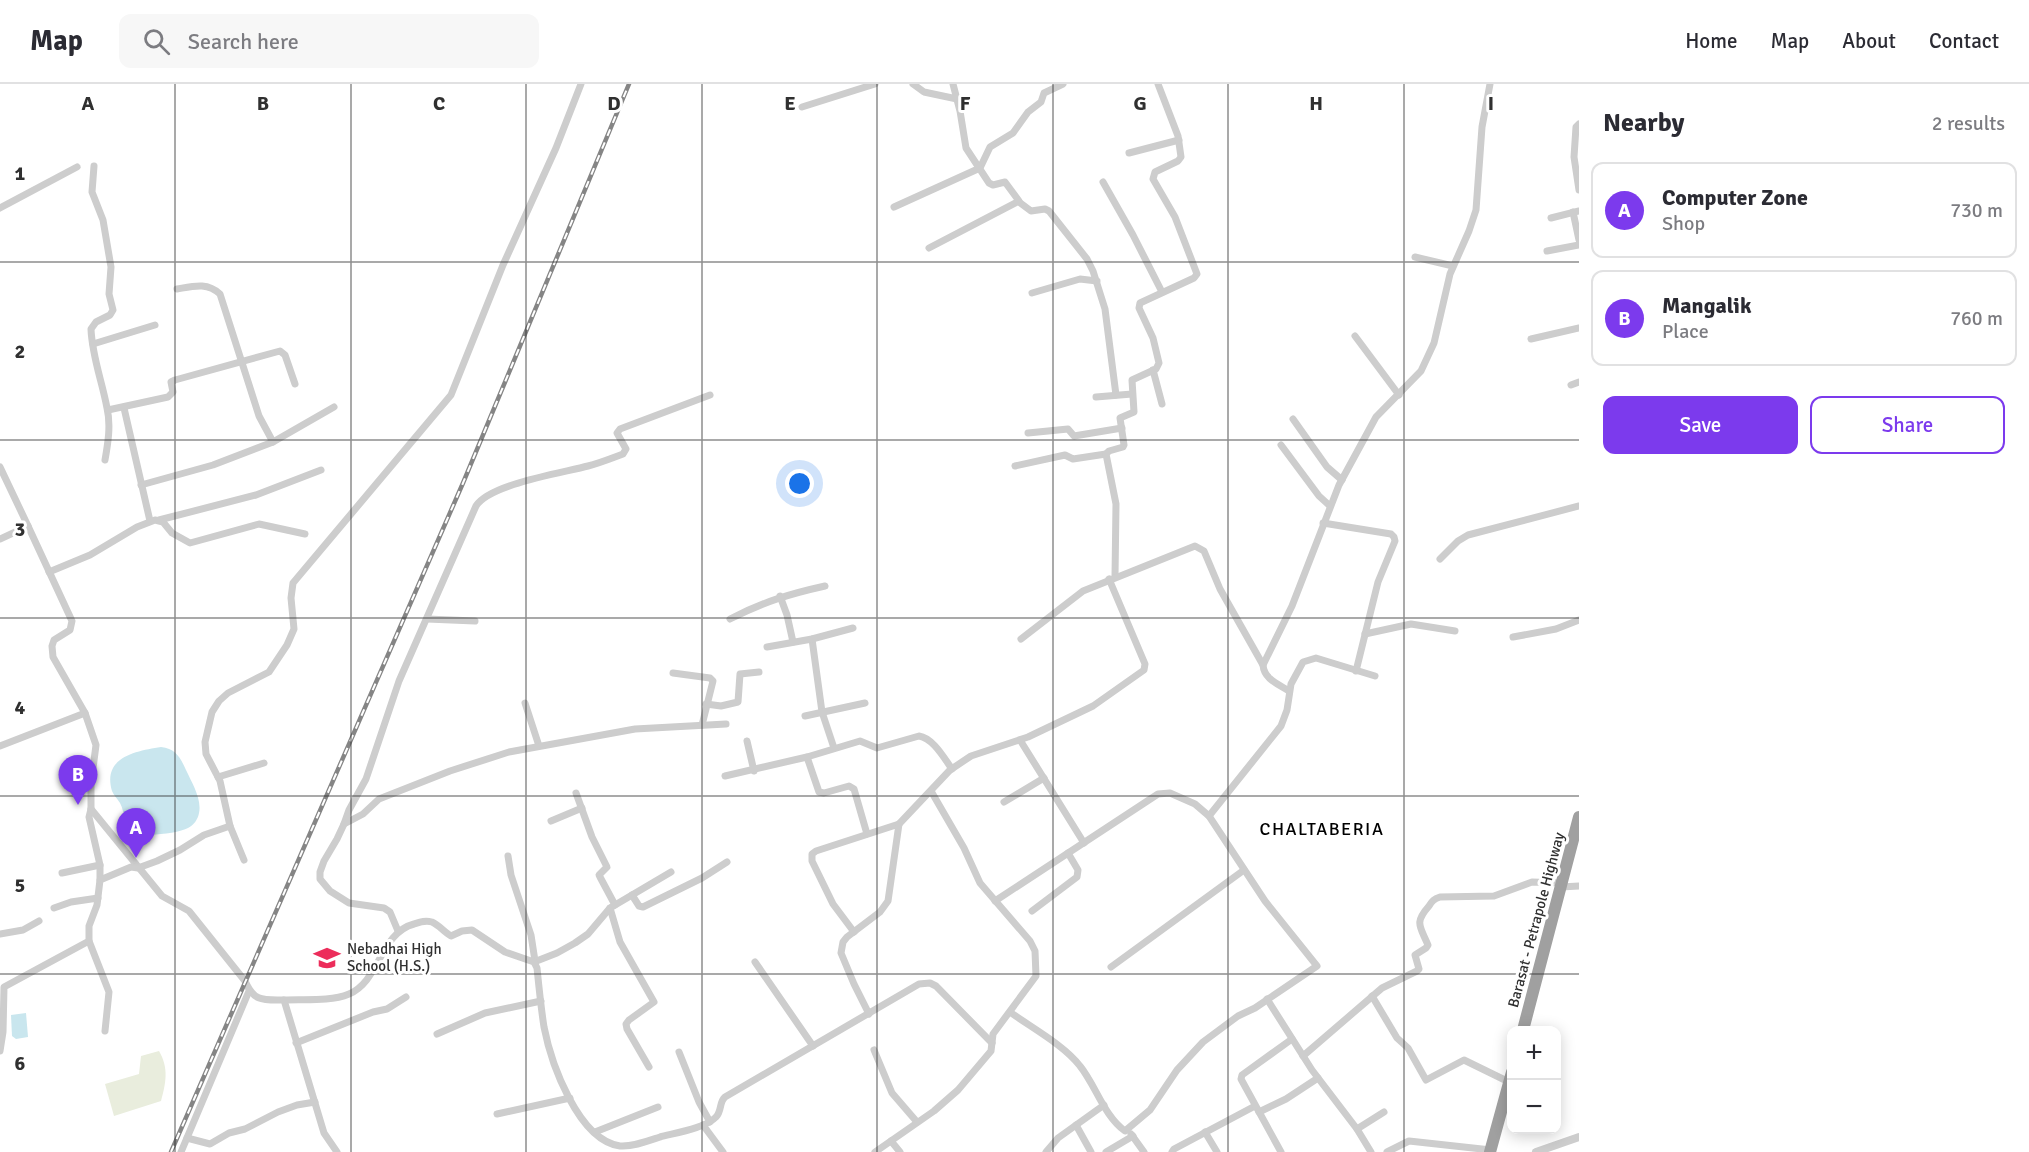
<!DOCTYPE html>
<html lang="en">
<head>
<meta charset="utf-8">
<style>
  body { margin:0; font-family:Signika,sans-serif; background:#f7f7f7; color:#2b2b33 }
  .controls { position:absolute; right:18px; bottom:18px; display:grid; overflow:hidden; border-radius:12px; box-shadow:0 3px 15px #0003 }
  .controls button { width:54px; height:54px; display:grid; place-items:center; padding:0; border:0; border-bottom:2px solid #e1e1e2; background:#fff; color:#2b2b33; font:30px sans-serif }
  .you { position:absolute; left:800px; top:400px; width:21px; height:21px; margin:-15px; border:4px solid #fff; border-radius:50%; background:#1a73e8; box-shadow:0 0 0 9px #1a73e833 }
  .badge { display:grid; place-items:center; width:39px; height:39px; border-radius:50%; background:#7c3aed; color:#fff; font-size:20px; font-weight:700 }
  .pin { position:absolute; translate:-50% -50px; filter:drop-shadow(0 2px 3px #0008) }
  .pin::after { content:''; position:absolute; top:32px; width:21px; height:18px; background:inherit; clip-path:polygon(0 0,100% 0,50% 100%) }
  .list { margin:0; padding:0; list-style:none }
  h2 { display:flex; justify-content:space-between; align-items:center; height:78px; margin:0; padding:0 24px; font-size:26px }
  h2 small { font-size:20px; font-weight:400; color:#7c7c81 }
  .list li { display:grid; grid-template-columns:39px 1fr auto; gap:18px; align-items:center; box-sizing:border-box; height:96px; margin:0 12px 12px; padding:0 12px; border:2px solid #e1e1e2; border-radius:12px }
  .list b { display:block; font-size:22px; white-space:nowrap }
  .list p { margin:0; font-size:20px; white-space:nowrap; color:#7c7c81 }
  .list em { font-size:20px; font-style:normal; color:#7c7c81 }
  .actions { display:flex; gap:12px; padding:18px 24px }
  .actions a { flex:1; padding:14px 0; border:2px solid #7c3aed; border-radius:12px; text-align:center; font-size:21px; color:#7c3aed }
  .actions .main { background:#7c3aed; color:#fff }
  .icon { flex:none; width:33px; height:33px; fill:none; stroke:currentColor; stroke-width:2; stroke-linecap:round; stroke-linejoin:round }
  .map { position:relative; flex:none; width:1579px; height:1068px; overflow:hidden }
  header { display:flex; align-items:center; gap:36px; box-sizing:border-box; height:84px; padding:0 30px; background:#fff; border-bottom:2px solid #e1e1e2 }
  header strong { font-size:28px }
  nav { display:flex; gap:33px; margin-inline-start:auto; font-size:21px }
  .search { width:420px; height:54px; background:#f7f7f7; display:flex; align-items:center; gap:15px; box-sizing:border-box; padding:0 21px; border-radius:12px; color:#7c7c81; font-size:22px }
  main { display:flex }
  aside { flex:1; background:#fff }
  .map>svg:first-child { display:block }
  .green { fill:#e9eddd }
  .water { fill:#c9e6ee }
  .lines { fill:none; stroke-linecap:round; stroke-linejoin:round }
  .minor { stroke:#cdcdcd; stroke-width:7 }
  .tertiary { stroke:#cdcdcd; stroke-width:8 }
  .trunk { stroke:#a0a0a0; stroke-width:12 }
  .rail-casing { stroke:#858585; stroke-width:4.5 }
  .rail { stroke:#fff; stroke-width:2; stroke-dasharray:7; stroke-linecap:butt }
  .grid { fill:none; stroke:#303030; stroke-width:1.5; stroke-opacity:0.55 }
  .labels { text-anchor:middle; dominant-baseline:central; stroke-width:6; stroke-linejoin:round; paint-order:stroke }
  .street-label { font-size:15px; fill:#303030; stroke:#fff }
  .poi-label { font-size:15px; fill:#303030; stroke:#fff; text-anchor:start }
  .quarter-label { font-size:18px; letter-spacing:1.5px; fill:#000; stroke:#fff }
  .grid-label { font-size:20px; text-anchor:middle; font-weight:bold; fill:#303030; stroke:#fff; stroke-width:6; stroke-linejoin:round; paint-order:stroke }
</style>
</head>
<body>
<header>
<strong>Map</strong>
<div class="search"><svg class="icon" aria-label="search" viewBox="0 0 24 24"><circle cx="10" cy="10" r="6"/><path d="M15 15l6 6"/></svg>Search here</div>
<nav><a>Home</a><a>Map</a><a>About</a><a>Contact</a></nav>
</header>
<main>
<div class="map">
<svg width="1579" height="1068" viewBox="0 0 1579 1068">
  <rect width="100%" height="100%" fill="#fff"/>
  <path class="green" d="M159,967C169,984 166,999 161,1017L114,1032L105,1000L139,990L141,972Z"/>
  <g class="water">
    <path d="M161,663C176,665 180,673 186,686C192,699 202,715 199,729C198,735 194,741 188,744C179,749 147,753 139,749C133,747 129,741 126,736C123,730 123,724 120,719C117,714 114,712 112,707C102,673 136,667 161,663Z"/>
    <path d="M26,929L28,953L16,955L12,952L11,931Z"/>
  </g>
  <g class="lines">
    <g class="minor">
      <path d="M913,0L924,8L957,15"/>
      <path d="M802,23L875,0"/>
      <path d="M1579,40L1576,43L1574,73L1579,106"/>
      <path d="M1129,69L1179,56"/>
      <path d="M94,82L92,108L103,136L111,183L109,210L113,226L110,231L96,238L91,245C92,272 102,297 107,324C111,341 108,359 105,376"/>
      <path d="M1103,98L1133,151L1162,208"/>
      <path d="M1019,118L1031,127L1045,125L1049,127L1087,175L1093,187L1105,225L1116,311"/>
      <path d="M894,123L980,84L990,63L1013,49L1028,28L1041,18L1044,9L1063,0"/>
      <path d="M0,124L77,83"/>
      <path d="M1573,128L1579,156"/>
      <path d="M1551,134L1579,127"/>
      <path d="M929,164L1019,117L1005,98L993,101L989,99L966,64L960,27L953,0"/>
      <path d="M1547,167L1579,161"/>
      <path d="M1415,173L1453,182"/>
      <path d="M177,205C194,202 207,198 220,210L259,332L273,358"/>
      <path d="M1032,209L1080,195L1097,197"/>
      <path d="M1355,252L1399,311"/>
      <path d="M1531,255L1579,244"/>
      <path d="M93,260L155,241"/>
      <path d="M1153,286L1162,320"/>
      <path d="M1571,301L1579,298"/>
      <path d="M1096,313L1132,310"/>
      <path d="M124,324L150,437"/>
      <path d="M108,326L168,313L173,308L171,298L175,296L280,267L285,271L295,300"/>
      <path d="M1293,335L1327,383L1342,396"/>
      <path d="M1028,349L1068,345L1074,352L1122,344"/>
      <path d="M1281,361L1319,412L1330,422"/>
      <path d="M1015,382L1065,371L1073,375L1106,370"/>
      <path d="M0,383L28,442"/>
      <path d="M141,401L213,381L273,358L334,323"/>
      <path d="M159,436L256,411L321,386"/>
      <path d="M1323,439L1391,450L1394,453L1395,457L1378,498L1356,587"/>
      <path d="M0,455L28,442L72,537L70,546L54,556L52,562L53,573L85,629L96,661L91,700V725L89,733L100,781V796"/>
      <path d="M1440,475L1458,457L1468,451L1579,422"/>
      <path d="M49,488L90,471L137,443L155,436L163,438L172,449L190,459L259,440L305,450"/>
      <path d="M1115,493L1116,420L1106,370L1109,367L1123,363L1124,361L1120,334L1134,328L1132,296L1156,285L1159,279L1153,254L1139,224L1140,219L1194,194L1197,190L1175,133L1153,95L1155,88L1178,77L1181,73L1178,52L1158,0"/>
      <path d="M780,512L787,531L793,558"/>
      <path d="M427,535L475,537"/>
      <path d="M730,535C763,518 789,510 825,502"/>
      <path d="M1365,550L1411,540L1455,547"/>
      <path d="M1513,553L1556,545L1579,536"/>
      <path d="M812,555L822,628L834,664"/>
      <path d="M1021,555L1083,507L1195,462L1204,467L1220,505L1263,581"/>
      <path d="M767,563L812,555L853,544"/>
      <path d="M673,589L710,594L713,597L702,641"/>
      <path d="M1289,607C1278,600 1264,595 1263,581L1292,522L1339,401L1376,333L1421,287L1434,259L1450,190L1469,147L1476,126L1482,43L1490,0"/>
      <path d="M525,619L539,662"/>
      <path d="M706,620L721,622L738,618L740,590L759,588"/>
      <path d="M805,632L865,619"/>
      <path d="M1020,656L1084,759"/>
      <path d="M747,657L754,687"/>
      <path d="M0,662L85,629"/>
      <path d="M807,673L819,708L824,709L849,702L854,705L867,750"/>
      <path d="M725,692L807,673L860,657L877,664L919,652C933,654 944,674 952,685"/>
      <path d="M218,693L264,679"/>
      <path d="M576,709L592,753L607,783L599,791L600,793L615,821"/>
      <path d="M1004,718L1044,694"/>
      <path d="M91,725L162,812L189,827L245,897C254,918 263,916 284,916L324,1049L337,1068"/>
      <path d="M1209,732L1281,642L1287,626L1291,600L1303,578L1316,574L1375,592"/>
      <path d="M551,737L582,724"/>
      <path d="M344,740L349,726L366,695L399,597L476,422C490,400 562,389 588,382C600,379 612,374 623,370L626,365L617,349L620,345L710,311"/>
      <path d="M508,772L511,791L531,851L535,877"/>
      <path d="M244,776L230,742L220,697L206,670L205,658L212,628L219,617L228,609L269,588L287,561L294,545L291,514L293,499L451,311L503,181L556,64L581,0"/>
      <path d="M62,789L100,781"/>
      <path d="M1561,803L1579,802"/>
      <path d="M632,811L639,822L643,823L702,794L727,778"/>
      <path d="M995,817L1158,710L1170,709L1195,720L1209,732L1265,817L1317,882L1255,924L1238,932L1203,958L1177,986L1150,1026L1125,1047C1104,1032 1096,1002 1080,982C1064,961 1032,944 1010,928"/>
      <path d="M54,824L71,818L98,814"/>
      <path d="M610,824L620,858L654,918L629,936L626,940L627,945L649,983"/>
      <path d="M1032,827L1077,793L1078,786L1068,769"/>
      <path d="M398,847L390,828L384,824L349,819L330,807L320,795V788L324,777L337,755L344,740L363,730L379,715L450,687L509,668L635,645L726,640"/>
      <path d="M854,848L833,820L812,777V770L816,767L899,740"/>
      <path d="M0,850L23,846L39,837"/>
      <path d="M89,857L109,908L105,947"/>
      <path d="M534,878L557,869L575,859L588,850L610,824L671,788"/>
      <path d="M755,878L813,962"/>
      <path d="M1111,883L1244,786"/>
      <path d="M1372,912L1397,954L1408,964L1426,996L1464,976L1509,998"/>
      <path d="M1267,915L1312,986L1357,1045L1371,1068"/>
      <path d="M284,916C304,915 330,918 349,910C380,897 380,849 414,840C420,838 425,836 432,838C439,841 444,848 451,852L462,847L472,846L505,868L534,878L537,884C539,904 541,924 544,943C551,979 578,1056 620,1062C633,1063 648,1057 660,1053C675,1049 706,1044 716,1033C722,1027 719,1018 725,1013L919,900L930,899L936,902L992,959"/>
      <path d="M869,930L854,900L841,869L843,858L847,853L880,828L888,817L899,740L950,686L971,672L1028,653L1093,622L1144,586L1145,580L1109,495"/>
      <path d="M437,950L485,929L541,917"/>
      <path d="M296,959L373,928L387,925L406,913"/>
      <path d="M874,966L892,1009L917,1038"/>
      <path d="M0,967L3,948L4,903L89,857V842L97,821L100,796L131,783L138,784L157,777L180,766L204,751L230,742"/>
      <path d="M679,968L699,1018L710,1038"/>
      <path d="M1303,972L1382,904L1417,887L1419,885L1415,871L1426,864L1428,861C1420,842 1414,839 1429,822C1432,817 1434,815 1440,813L1494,812L1532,798L1562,799"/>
      <path d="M1259,1028L1286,1015L1318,994"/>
      <path d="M497,1030L570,1014"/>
      <path d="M703,1041L723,1068"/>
      <path d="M1076,1041L1091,1068"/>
      <path d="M1357,1045L1384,1028"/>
      <path d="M595,1048L658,1023"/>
      <path d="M1205,1048L1217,1068"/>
      <path d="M1131,1050L1144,1068"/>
      <path d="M187,1054L210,1060L229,1049L245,1045L278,1028L297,1021L315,1018"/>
      <path d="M891,1057L900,1068"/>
      <path d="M181,1068L249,907"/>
      <path d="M875,1068L934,1027L958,1006L991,967L993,950L1036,892L1035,867L1030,857L980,799L964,764L931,707"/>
      <path d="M1046,1068L1058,1054L1104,1021"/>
      <path d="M1106,1068L1133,1052"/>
      <path d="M1172,1068L1174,1065L1255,1022"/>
      <path d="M1281,1068L1241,995L1242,991L1292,955"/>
      <path d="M1387,1068L1409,1057L1491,1066"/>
    </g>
    <path class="tertiary" d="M1536,1068L1579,1053"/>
    <g class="trunk">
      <path d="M1523,946L1579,733"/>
      <path d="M1490,1068L1512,988"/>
    </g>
    <g class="rail-casing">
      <path id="rail" d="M171,1068L463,399L629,0"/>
    </g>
    <use href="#rail" class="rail"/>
  </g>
  <path class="grid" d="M175,0V1068M351,0V1068M526,0V1068M702,0V1068M877,0V1068M1053,0V1068M1228,0V1068M1404,0V1068M0,178H1579M0,356H1579M0,534H1579M0,712H1579M0,890H1579"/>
  <defs>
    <g id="school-bare" transform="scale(2.07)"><path d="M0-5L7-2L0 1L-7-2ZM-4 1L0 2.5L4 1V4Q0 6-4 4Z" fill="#ec2d5b" stroke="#fff" stroke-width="2.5" paint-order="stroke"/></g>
  </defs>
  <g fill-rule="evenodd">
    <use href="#school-bare" x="327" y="874"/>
  </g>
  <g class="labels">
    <g class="street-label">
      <text transform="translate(1536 836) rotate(-75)">Barasat - Petrapole Highway</text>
    </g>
    <g class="poi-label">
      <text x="347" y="865">Nebadhai High<tspan x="347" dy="17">School (H.S.)</tspan></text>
    </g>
    <g class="quarter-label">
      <text x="1322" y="745">CHALTABERIA</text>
    </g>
  </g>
  <g class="grid-label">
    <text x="88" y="26">A</text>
    <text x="263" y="26">B</text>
    <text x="439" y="26">C</text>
    <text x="614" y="26">D</text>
    <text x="790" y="26">E</text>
    <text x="965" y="26">F</text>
    <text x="1140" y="26">G</text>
    <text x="1316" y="26">H</text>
    <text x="1491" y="26">I</text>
    <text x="20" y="96">1</text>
    <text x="20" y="274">2</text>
    <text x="20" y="452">3</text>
    <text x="20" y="630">4</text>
    <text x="20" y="808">5</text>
    <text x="20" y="986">6</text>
  </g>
</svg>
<div class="controls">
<button>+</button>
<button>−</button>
</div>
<div class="you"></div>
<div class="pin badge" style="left:136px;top:774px">A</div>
<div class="pin badge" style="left:78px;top:721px">B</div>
</div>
<aside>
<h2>Nearby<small>2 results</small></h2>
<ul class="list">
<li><span class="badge">A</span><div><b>Computer Zone</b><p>Shop</p></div><em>730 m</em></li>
<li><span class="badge">B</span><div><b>Mangalik</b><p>Place</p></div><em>760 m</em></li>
</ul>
<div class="actions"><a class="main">Save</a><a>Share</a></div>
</aside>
</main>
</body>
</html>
